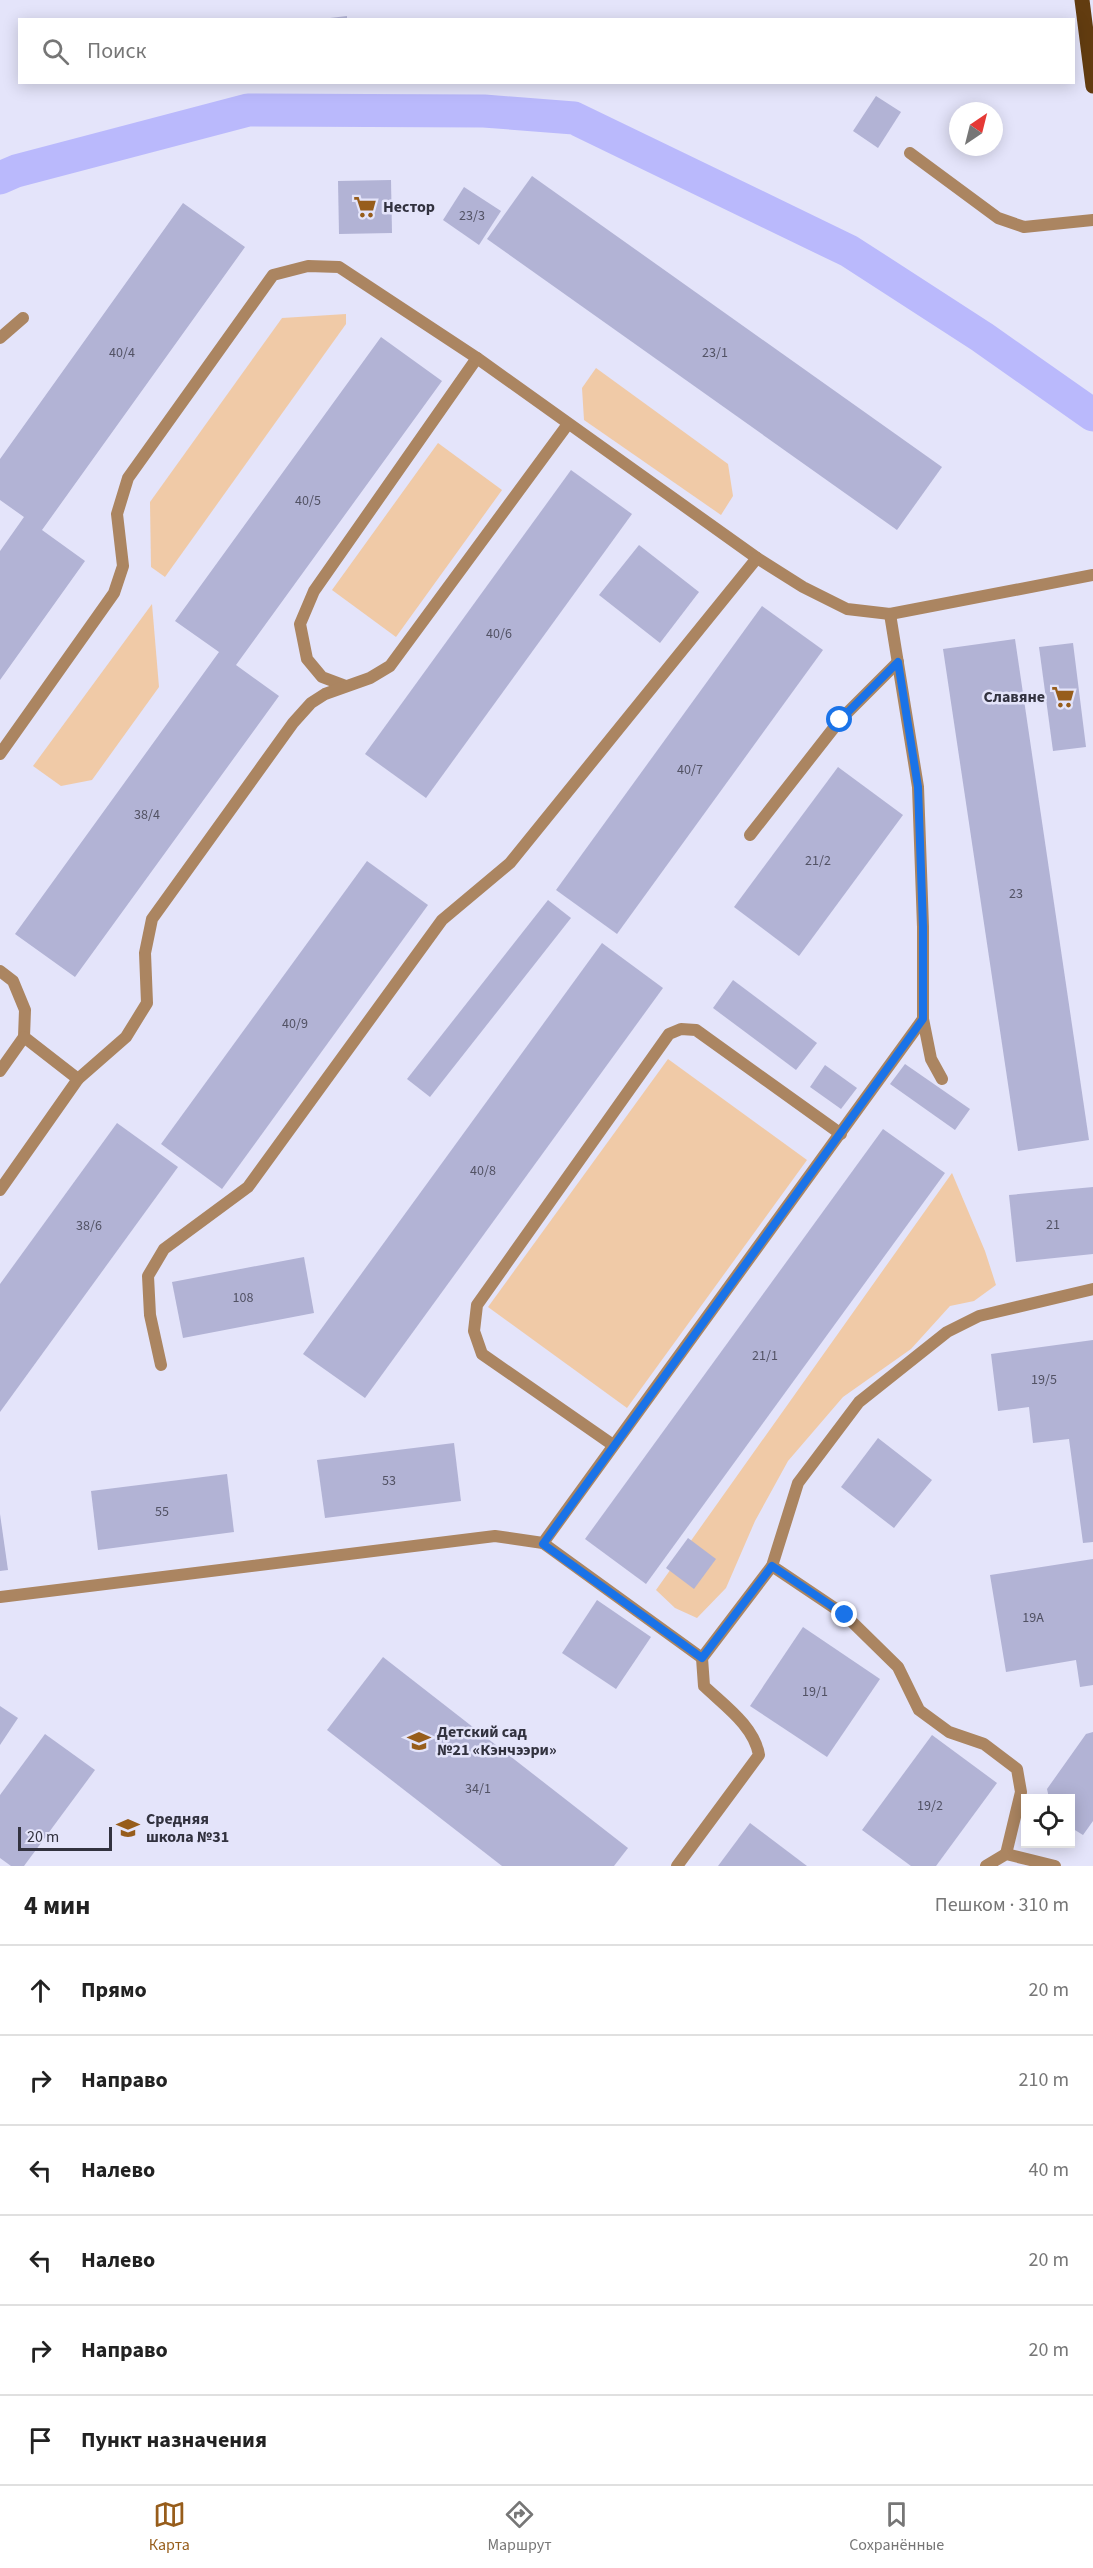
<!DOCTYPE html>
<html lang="ru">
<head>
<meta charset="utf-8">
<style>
  body { margin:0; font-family:"Source Sans 3",sans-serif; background:#f6f6f6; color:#222 }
  .controls { position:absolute; right:18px; bottom:18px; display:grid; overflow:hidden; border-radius:0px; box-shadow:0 3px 15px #0003 }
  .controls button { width:54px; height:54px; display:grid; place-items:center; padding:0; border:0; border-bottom:2px solid #e0e0e0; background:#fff; color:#222; font:30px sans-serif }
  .compass { position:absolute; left:949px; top:102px; width:54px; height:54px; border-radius:50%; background:#fff; box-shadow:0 3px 15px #0003; rotate:35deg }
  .scale { position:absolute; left:18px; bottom:15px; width:94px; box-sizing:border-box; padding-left:6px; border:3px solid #32323f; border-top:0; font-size:16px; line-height:21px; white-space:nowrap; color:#32323f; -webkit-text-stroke:4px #e4e4fa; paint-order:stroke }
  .stop { position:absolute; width:18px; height:18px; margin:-14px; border:4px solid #1a73e8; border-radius:50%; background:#fff }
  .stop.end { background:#1a73e8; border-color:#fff; box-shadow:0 2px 6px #0008 }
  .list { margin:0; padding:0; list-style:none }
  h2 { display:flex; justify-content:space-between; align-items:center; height:78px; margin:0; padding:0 24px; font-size:26px }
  h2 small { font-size:20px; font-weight:400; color:#767676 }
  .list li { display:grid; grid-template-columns:39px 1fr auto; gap:18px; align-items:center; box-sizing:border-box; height:90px; padding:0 24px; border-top:2px solid #e0e0e0 }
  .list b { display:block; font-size:22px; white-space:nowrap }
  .list em { font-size:20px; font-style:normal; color:#767676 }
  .icon { flex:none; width:33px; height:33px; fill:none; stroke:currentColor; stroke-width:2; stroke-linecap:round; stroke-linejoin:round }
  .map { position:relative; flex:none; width:1093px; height:1866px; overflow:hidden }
  .search { position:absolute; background:#fff; box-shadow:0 3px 15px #0003; left:18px; right:18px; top:18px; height:66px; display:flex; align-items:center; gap:15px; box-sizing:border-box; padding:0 21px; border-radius:0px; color:#767676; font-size:22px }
  .sheet { height:618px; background:#fff }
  nav { display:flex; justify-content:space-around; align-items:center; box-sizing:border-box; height:84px; border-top:2px solid #e0e0e0; background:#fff; font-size:16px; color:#767676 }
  nav a { display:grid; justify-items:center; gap:3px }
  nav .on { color:#975d1b }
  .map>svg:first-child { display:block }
  .green { fill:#f0caa7 }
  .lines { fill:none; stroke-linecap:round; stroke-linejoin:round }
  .canal { stroke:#bab9fc; stroke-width:33 }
  .building { fill:#b2b3d5 }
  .lane { stroke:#ab8561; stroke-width:12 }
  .primary { stroke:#623c10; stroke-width:15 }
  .route { stroke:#1a73e8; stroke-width:8 }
  .labels { text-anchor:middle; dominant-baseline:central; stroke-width:5; stroke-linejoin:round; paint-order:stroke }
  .number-label { font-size:14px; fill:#525264 }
  .poi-label { font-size:16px; font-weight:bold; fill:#32323f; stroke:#e4e4fa; text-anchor:start }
</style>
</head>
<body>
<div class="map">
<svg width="1093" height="1866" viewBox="0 0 1093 1866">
  <rect width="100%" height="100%" fill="#e4e4fa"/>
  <g class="green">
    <path d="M346,314V324L165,577L151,567L150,502L282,318Z"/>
    <path d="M596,368L728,464L733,496L721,515L584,420L582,388Z"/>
    <path d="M438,443L502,490L396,637L332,590Z"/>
    <path d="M152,604L159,687L92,780L61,786L33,766Z"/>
    <path d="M668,1059L807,1160L627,1408L488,1307Z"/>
    <path d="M952,1173L985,1251L996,1285L974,1301L950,1306L911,1349L843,1397L788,1461L755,1521L726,1588L697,1618L675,1608L656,1590Z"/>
  </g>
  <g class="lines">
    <path class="canal" d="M0,178L16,171L248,110L484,111L574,118L849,251L982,337L1093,415"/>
  </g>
  <g class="building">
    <path d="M347,16V20H330V18Z"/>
    <path d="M876,96L901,112L878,148L853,131Z"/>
    <path d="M532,176L942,467L897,530L487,239Z"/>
    <path d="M391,180L392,233L339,234L338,181Z"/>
    <path d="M464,187L501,211L479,245L443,220Z"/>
    <path d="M183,203L245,247L42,530L85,561L0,680V551L24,517L0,500V459Z"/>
    <path d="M381,337L442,381L236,665L279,696L75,977L15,934L219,652L175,621Z"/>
    <path d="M571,470L632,514L426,798L365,754Z"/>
    <path d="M639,545L699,592L660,643L599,595Z"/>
    <path d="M762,606L823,650L617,934L556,890Z"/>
    <path d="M1015,639L1089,1140L1018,1151L943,649Z"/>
    <path d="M1073,643L1086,747L1053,751L1039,647Z"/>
    <path d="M838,767L903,815L799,956L734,907Z"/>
    <path d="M367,861L428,905L222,1189L161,1144Z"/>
    <path d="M548,900L571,918L430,1097L407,1079Z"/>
    <path d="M602,943L663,988L365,1398L303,1354Z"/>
    <path d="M733,980L817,1043L796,1070L713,1008Z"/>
    <path d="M905,1064L970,1109L955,1130L890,1084Z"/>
    <path d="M825,1065L857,1088L841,1109L810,1087Z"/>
    <path d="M117,1123L178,1167L0,1412V1284Z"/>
    <path d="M883,1129L945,1173L646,1584L585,1539Z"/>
    <path d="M1093,1187V1254L1016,1262L1009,1195Z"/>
    <path d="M304,1257L314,1313L183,1338L172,1282Z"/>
    <path d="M1093,1340V1542L1083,1543L1069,1439L1033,1443L1029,1407L998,1411L991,1354Z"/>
    <path d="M878,1438L932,1480L894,1528L841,1487Z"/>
    <path d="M454,1443L461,1501L325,1518L317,1460Z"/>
    <path d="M227,1474L234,1532L98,1550L91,1491Z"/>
    <path d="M0,1514L8,1570L0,1571Z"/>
    <path d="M688,1538L716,1559L694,1589L666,1568Z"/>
    <path d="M1093,1559V1685L1080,1687L1076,1660L1006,1672L990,1575Z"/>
    <path d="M597,1600L651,1637L616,1689L562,1653Z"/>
    <path d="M803,1627L880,1679L827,1757L750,1706Z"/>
    <path d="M383,1657L628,1848L614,1866H502L327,1730Z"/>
    <path d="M0,1706L18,1718L0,1745Z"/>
    <path d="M1093,1732V1821L1083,1835L1070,1827V1798H1049L1047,1789L1086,1734Z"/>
    <path d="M45,1734L95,1770L24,1866H11L0,1858V1795Z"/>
    <path d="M932,1735L997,1783L936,1866H911L862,1830Z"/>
    <path d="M750,1823L807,1866H718Z"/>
  </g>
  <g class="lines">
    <g class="lane">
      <path d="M910,153L998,218L1024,227L1093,220"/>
      <path d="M0,338L23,318"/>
      <path d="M890,614L918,787L923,927V1019L931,1059L942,1079"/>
      <path d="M346,686L322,677L307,659L300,624L314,591L477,358"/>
      <path d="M0,754L114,593L123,566L117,514L128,478L273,275L308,266L339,267L477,358L757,558L803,587L847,609L890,614L1093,575"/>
      <path d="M750,835L840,720L898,662"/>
      <path d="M0,971L13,981L25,1010L24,1037L0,1071"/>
      <path d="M78,1079L126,1037L147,1003L145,953L152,919L293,723L311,703L325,694L370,678L390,666L568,424"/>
      <path d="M0,1190L78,1079L24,1037"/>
      <path d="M161,1365L150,1315L148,1276L164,1249L248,1187L442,920L510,863L757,558"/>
      <path d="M613,1445L482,1354L474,1331L477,1305L669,1034L681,1029L696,1030L841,1134"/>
      <path d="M543,1543L702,1658"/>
      <path d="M772,1566L845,1615L898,1667L919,1710L949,1732L984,1744L1017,1769L1021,1792L1006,1854"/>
      <path d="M0,1597L495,1536L543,1543L923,1019"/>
      <path d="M677,1866L759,1755C754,1726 725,1706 704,1686L702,1658L772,1566L798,1483L859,1402L947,1332L979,1316L1093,1289"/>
      <path d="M986,1866L1006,1854L1055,1866"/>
    </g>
    <path class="primary" d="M1082,0L1093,86"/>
  </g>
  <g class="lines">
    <path class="route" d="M840,720L898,662L918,787L923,927V1019L543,1544L702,1658L772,1566L845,1615"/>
  </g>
  <defs>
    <g id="supermarket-bare" transform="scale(1.8)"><path d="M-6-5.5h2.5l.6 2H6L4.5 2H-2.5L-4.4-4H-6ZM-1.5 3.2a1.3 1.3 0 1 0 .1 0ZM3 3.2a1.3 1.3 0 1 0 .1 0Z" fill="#975d1b" stroke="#e4e4fa" stroke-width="2.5" paint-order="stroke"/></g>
    <g id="school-bare" transform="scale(1.8)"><path d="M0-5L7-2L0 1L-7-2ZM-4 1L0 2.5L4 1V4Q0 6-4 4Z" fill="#975d1b" stroke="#e4e4fa" stroke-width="2.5" paint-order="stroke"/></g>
  </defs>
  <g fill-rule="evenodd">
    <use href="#supermarket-bare" x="365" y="207"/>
    <use href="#supermarket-bare" x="1063" y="697"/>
    <use href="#school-bare" x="419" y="1741"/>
    <use href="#school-bare" x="128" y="1828"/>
  </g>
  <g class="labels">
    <g class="number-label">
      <text x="472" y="216">23/3</text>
      <text x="122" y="353">40/4</text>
      <text x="715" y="353">23/1</text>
      <text x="308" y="501">40/5</text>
      <text x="499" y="634">40/6</text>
      <text x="690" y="770">40/7</text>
      <text x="147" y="815">38/4</text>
      <text x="818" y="861">21/2</text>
      <text x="1016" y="894">23</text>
      <text x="295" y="1024">40/9</text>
      <text x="483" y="1171">40/8</text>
      <text x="1053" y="1225">21</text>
      <text x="89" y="1226">38/6</text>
      <text x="243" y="1298">108</text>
      <text x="765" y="1356">21/1</text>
      <text x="1044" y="1380">19/5</text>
      <text x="389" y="1481">53</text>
      <text x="162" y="1512">55</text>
      <text x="1033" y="1618">19А</text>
      <text x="815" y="1692">19/1</text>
      <text x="478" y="1789">34/1</text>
      <text x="930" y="1806">19/2</text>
    </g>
    <g class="poi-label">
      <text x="383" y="207">Нестор</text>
      <text x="1045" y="697" text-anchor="end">Славяне</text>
      <text x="437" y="1732">Детский сад<tspan x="437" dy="18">№21 «Кэнчээри»</tspan></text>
      <text x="146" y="1819">Средняя<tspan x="146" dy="18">школа №31</tspan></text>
    </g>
  </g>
</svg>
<div class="controls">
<button><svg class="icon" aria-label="locate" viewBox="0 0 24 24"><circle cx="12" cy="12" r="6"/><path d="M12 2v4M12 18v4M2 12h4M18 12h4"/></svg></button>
</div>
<svg class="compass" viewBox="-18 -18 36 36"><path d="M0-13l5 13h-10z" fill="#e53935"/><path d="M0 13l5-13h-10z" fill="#767676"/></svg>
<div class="scale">20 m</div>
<div class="stop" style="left:840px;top:720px"></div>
<div class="stop end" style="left:845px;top:1615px"></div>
<div class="search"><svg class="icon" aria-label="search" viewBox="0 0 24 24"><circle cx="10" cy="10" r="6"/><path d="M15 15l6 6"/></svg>Поиск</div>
</div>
<section class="sheet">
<h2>4 мин<small>Пешком · 310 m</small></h2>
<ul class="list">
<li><svg class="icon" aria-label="ahead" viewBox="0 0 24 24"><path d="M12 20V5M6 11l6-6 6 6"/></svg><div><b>Прямо</b></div><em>20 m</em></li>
<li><svg class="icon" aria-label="right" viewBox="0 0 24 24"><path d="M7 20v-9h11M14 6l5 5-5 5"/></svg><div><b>Направо</b></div><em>210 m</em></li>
<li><svg class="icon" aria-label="left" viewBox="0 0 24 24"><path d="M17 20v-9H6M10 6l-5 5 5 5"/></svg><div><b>Налево</b></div><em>40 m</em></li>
<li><svg class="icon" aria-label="left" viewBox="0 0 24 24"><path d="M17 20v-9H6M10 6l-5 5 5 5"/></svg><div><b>Налево</b></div><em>20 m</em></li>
<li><svg class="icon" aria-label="right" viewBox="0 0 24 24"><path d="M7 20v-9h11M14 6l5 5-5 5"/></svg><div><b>Направо</b></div><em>20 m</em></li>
<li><svg class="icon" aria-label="arrive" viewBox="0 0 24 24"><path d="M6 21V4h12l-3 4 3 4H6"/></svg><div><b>Пункт назначения</b></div></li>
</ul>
</section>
<nav>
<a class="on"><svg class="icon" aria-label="map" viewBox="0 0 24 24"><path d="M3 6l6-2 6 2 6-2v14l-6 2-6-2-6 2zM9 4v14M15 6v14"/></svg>Карта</a>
<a><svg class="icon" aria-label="directions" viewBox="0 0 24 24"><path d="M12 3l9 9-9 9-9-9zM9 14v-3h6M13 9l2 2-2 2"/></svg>Маршрут</a>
<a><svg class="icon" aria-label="saved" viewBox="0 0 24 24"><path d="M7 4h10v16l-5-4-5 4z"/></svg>Сохранённые</a>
</nav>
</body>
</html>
